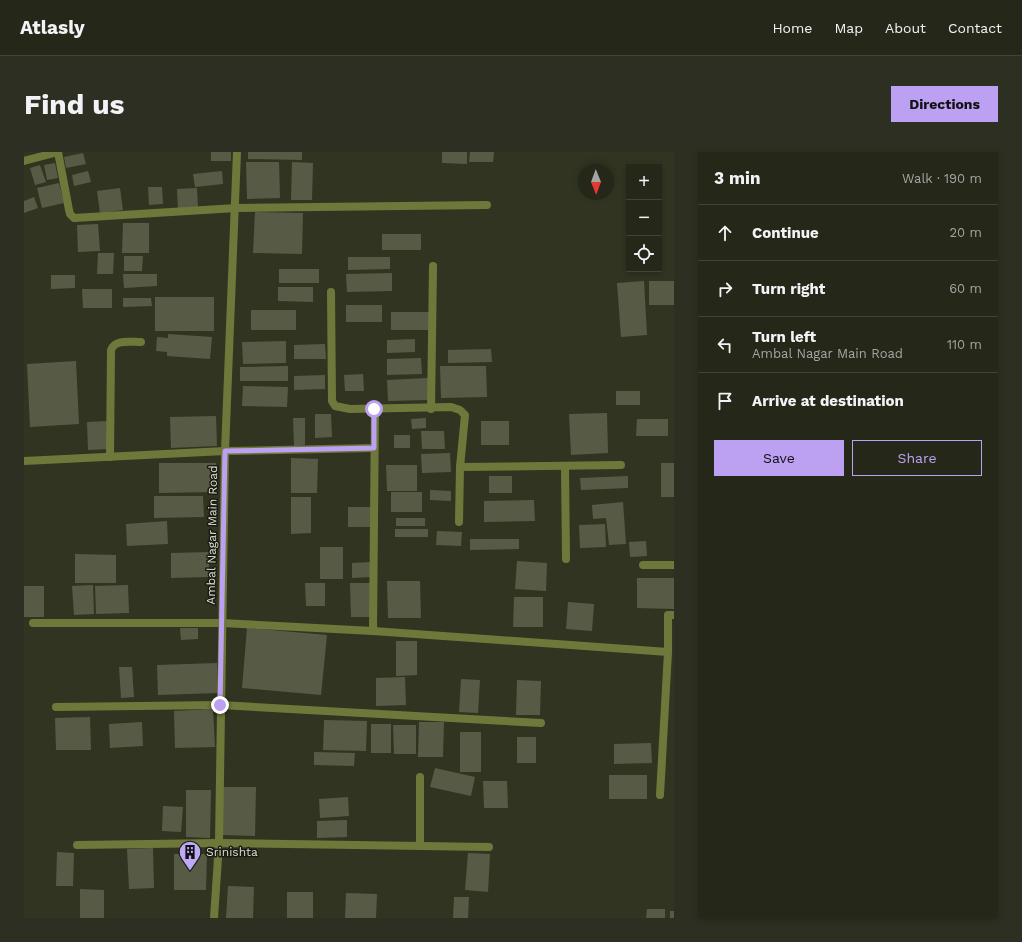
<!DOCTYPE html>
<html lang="en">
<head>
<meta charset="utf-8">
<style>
  body { margin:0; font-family:"Work Sans",sans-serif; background:#2d2f22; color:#f1f3f6 }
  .controls { position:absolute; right:12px; top:12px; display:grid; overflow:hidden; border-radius:0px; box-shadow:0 2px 6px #0003 }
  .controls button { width:36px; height:36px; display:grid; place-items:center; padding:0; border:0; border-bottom:1px solid #424438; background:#252719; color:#f1f3f6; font:20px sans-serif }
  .compass { position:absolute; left:554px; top:12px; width:36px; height:36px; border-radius:50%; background:#252719; box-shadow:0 2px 6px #0003; rotate:179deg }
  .stop { position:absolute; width:12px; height:12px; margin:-9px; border:3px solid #bca0f2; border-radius:50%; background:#fff }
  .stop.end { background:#bca0f2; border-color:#fff; box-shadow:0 1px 4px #0008 }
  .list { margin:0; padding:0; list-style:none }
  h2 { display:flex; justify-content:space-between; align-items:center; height:52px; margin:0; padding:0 16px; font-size:17px }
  h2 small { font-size:13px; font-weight:400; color:#a3a5a2 }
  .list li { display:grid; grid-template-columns:26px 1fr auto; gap:12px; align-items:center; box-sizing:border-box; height:56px; padding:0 16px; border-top:1px solid #424438 }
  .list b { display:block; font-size:15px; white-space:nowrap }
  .list p { margin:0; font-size:13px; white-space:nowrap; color:#a3a5a2 }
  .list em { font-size:13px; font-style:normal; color:#a3a5a2 }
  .actions { display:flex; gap:8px; padding:12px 16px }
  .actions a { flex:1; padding:9px 0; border:1px solid #bca0f2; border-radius:0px; text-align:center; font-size:14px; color:#bca0f2 }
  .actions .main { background:#bca0f2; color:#111 }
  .icon { flex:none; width:22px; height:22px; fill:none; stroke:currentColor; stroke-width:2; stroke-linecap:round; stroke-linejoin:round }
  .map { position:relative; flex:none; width:650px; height:766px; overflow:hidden; border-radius:0px }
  header { display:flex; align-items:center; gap:24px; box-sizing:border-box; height:56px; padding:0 20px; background:#252719; border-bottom:1px solid #424438 }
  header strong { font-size:19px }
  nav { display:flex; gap:22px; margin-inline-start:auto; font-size:14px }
  .intro { display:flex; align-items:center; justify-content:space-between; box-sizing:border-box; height:96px; padding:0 24px }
  h1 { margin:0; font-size:28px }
  .button { padding:10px 18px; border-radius:0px; background:#bca0f2; color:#111; font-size:14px; font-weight:700 }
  main { display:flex; gap:24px; padding:0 24px }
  aside { flex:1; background:#252719; border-radius:0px; box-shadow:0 2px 6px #0003 }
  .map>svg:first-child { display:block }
  .building { fill:#575b46 }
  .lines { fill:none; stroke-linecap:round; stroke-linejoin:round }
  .street { stroke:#6f783b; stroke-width:8 }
  .route { stroke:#bca0f2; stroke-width:5 }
  .labels { text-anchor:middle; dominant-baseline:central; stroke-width:3; stroke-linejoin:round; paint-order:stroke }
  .street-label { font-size:12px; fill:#dcded2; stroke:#191b12 }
  .poi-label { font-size:12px; fill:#dcded2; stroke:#191b12; text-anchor:start }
</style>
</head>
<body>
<header>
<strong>Atlasly</strong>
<nav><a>Home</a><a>Map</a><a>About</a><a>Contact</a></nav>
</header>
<div class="intro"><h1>Find us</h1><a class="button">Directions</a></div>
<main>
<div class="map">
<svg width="650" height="766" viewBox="0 0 650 766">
  <rect width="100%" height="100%" fill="#313421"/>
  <g class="building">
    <rect x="187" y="0" width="20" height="9"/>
    <path d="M224,0H278V8L224,7Z"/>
    <path d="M418,0H443V12L418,11Z"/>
    <path d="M446,0H470L469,10H445Z"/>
    <path d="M59,1L62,12L42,16L40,5Z"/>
    <path d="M222,10H255L256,46L223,47Z"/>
    <path d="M268,10L289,11L288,48H267Z"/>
    <path d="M31,11L34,26L23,28L20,13Z"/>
    <path d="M16,13L22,30L11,33L6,16Z"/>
    <path d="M64,19L67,30L50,34L48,23Z"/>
    <path d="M198,19L199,32L171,35L169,22Z"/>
    <path d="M35,31L40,51L18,56L13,36Z"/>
    <path d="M124,35H138L139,52L125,53Z"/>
    <path d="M96,36L99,58L76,61L73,39Z"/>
    <path d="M173,36L174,56L154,57L153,37Z"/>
    <path d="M10,45L14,56L0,61V49Z"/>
    <path d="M231,60L279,61L278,102L229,101Z"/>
    <path d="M99,71H125V101H98Z"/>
    <path d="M74,72L76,99L54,100L53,73Z"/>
    <rect x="358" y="82" width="39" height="16"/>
    <path d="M74,101H90L89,122H73Z"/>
    <path d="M100,104H119L118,119H100Z"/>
    <path d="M324,105H366V117L324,118Z"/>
    <rect x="255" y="117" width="40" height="14"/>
    <path d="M368,121V139L323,140L322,122Z"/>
    <path d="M99,122H133V134L100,136Z"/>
    <path d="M27,123H51V136L27,137Z"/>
    <path d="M620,129L623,183L597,185L593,131Z"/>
    <rect x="625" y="129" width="25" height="24"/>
    <path d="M254,135H289V150L254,149Z"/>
    <path d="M58,137H88V156H59Z"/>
    <rect x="131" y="145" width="59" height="34"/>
    <path d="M99,146H127L128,154L99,155Z"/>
    <rect x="322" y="153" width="36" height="17"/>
    <rect x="227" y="158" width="45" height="20"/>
    <rect x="367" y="160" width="38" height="18"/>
    <path d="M144,182L188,185L186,207L143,204V200L132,199L133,185L144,186Z"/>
    <path d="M391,187V200L363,201V188Z"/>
    <path d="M262,189V211L219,212L218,190Z"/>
    <path d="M301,192L302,207H270V193Z"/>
    <path d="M467,197L468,210L424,211V198Z"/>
    <path d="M397,206L398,222L363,223V207Z"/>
    <path d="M52,209L55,272L6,275L3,212Z"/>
    <path d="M264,214V229H216V215Z"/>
    <path d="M416,214H462L463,245L417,246Z"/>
    <path d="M339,222L340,239H321L320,223Z"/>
    <path d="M301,223V237L270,238V224Z"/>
    <path d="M404,226V248L364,249L363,228Z"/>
    <path d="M219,234L264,235L263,255L218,254Z"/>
    <rect x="592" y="239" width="24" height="14"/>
    <path d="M583,261L584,301L547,303L545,262Z"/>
    <path d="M291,262H307L308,285L291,286Z"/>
    <path d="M192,264L193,294L147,296L146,265Z"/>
    <path d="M269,266H281V293L270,294Z"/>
    <path d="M402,266V276L388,277L387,267Z"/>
    <path d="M613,267H644V284H612Z"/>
    <path d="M84,269L85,297L64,298L63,270Z"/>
    <rect x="457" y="269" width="28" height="24"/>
    <path d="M397,279H420L421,297H398Z"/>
    <rect x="370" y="283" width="16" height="13"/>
    <path d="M426,301L427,320L398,321L397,302Z"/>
    <path d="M267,306L294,307L293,341H267Z"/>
    <path d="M135,311H192V340L135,341Z"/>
    <rect x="637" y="311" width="13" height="34"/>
    <path d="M362,313H393V339H363Z"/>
    <rect x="465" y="324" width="23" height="17"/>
    <path d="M604,324V336L557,338L556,326Z"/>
    <path d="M406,338L427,339V349L406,348Z"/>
    <rect x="367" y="340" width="31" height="20"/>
    <path d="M130,344H179L180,365L130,366Z"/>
    <path d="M267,345H287V381L267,382Z"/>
    <path d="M510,348L511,369L460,370V349Z"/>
    <path d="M599,350L602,392L585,393L582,366L569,367L568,353Z"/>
    <rect x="324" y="355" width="24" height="20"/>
    <rect x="372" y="366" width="29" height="8"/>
    <path d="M143,369L144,392L103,394L102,372Z"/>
    <path d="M581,372L582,395L556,396L555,373Z"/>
    <rect x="371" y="377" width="33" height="8"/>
    <path d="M413,379L438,380L437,394L412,393Z"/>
    <path d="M446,387H495V397L446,398Z"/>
    <path d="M622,389L623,404L606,405L605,390Z"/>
    <rect x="296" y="395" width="23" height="32"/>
    <path d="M185,400V425L147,426V401Z"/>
    <path d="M51,402L92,403V431H51Z"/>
    <path d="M493,409L523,411L522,439L491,437Z"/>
    <path d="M347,410L348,425L328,426V411Z"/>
    <path d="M613,426H650V457L613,456Z"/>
    <path d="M363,429H396L397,466H364Z"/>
    <path d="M281,431H301V454H282Z"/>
    <path d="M326,431H347L348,465H327Z"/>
    <path d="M69,433L70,462L50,463L48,434Z"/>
    <path d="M104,433L105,461L72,462L71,434Z"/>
    <rect x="0" y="434" width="20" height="31"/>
    <path d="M490,445H519V475H489Z"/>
    <path d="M544,450L570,452L568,479L542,477Z"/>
    <path d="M156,476H174V487L157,488Z"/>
    <path d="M223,476L303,483L297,543L218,536Z"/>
    <path d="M372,489H393V523L372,524Z"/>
    <path d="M193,511L194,541L134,543L133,513Z"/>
    <path d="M95,515H108L110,545L97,546Z"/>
    <path d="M381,525L382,553L352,554V526Z"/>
    <path d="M437,527L456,528L454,561L435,560Z"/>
    <path d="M493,528L517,529L516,563H492Z"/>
    <path d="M189,557L191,595L151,596L150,559Z"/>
    <path d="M66,565L67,598H32L31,566Z"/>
    <path d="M300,568L343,569L342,599L299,598Z"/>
    <path d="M118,570L119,594L86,596L85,572Z"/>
    <path d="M395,570H420L419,605H394Z"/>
    <rect x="347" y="572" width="20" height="29"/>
    <path d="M369,573H392V602H370Z"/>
    <rect x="436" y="580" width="21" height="40"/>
    <rect x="493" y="585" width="19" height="26"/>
    <path d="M627,591L628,611L590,612V592Z"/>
    <path d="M290,600L331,601L330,614L290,613Z"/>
    <path d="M411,616L451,625L447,644L406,635Z"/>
    <rect x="585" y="623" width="38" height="24"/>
    <path d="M459,629H483L484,656H460Z"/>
    <path d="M199,635H232L231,684L199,683Z"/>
    <path d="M162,638H187L186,686L162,685Z"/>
    <path d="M324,645L325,664L296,666L295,647Z"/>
    <path d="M139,654L159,655L157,680L138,679Z"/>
    <path d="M323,668V685L293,686V669Z"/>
    <path d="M129,696L130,736L105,737L103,697Z"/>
    <path d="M33,700L50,701L49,734H32Z"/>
    <path d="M444,701L466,702L464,740L441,738Z"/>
    <path d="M150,702H183L182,738H150Z"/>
    <path d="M204,734L230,735L229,766H202Z"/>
    <path d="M56,737L80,738V766H56Z"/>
    <rect x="263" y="740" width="26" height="26"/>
    <path d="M322,741L353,742L352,766H321Z"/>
    <path d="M430,745H445L444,766H429Z"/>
    <path d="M623,757H641V766H622Z"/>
    <rect x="646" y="759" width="4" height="7"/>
  </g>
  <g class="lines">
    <g class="street">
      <path d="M34,0L45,58L46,62L50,66L212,56L463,53"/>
      <path d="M0,9L34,0"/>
      <path d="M307,140L308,249L311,254L326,257L427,255L436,258L441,263L436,315L435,370"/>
      <path d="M407,257L409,114"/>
      <path d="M86,305L87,198C91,187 106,190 117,190"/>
      <path d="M0,309L201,299L350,296"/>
      <path d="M541,314L542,407"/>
      <path d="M436,315L597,313"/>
      <path d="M619,413H650"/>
      <path d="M9,471H198L349,479L644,500"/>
      <path d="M349,479L351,257"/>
      <path d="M32,555L196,553L517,571"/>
      <path d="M636,643L644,500V463H650"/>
      <path d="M53,693L195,691L465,695"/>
      <path d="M396,694V625"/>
      <path d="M190,766L195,691L201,299L213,0"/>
    </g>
  </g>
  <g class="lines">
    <path class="route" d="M196,553L201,299L350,296V257"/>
  </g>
  <defs>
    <g id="building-pin" transform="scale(1.15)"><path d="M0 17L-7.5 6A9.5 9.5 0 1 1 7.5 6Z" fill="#bda9f5" stroke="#191b12"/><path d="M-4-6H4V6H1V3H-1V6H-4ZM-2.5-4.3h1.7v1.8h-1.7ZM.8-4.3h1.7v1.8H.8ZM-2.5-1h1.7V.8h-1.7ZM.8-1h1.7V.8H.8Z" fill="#111"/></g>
  </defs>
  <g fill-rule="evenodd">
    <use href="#building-pin" x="166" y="700"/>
  </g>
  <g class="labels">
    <g class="street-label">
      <text transform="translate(188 383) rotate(-89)">Ambal Nagar Main Road</text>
    </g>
    <g class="poi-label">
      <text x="182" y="700">Srinishta</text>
    </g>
  </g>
</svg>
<div class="controls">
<button>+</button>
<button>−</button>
<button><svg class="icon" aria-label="locate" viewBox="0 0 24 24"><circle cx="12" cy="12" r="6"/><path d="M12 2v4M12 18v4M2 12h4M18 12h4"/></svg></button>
</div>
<svg class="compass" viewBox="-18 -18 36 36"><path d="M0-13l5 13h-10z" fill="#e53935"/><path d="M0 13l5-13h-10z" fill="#a3a5a2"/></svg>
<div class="stop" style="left:350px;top:257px"></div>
<div class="stop end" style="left:196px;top:553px"></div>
</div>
<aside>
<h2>3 min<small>Walk · 190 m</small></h2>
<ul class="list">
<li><svg class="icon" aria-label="ahead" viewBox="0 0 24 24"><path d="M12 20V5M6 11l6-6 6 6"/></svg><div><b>Continue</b></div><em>20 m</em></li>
<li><svg class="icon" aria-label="right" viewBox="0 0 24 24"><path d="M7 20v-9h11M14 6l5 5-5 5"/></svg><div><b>Turn right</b></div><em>60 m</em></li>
<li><svg class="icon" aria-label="left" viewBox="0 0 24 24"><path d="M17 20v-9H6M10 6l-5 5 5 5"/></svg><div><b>Turn left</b><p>Ambal Nagar Main Road</p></div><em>110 m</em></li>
<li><svg class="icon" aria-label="arrive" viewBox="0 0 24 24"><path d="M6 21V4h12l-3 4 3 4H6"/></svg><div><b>Arrive at destination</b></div></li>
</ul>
<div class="actions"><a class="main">Save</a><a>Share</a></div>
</aside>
</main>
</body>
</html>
